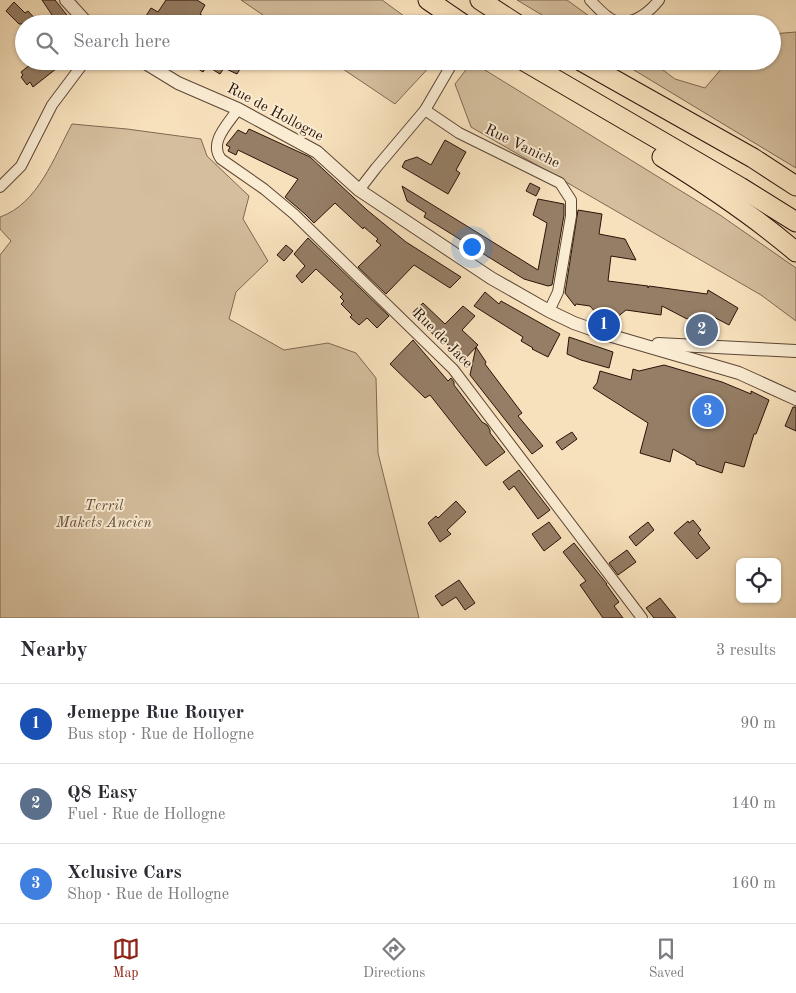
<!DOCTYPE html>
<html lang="en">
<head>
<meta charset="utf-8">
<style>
  body { margin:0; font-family:"Old Standard TT",serif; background:#f2f2f3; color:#2b2b33 }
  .controls { position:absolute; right:15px; bottom:15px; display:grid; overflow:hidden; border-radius:8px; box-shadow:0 1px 4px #0004 }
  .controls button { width:45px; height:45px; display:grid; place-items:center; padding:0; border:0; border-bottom:1px solid #e1e1e2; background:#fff; color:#2b2b33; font:25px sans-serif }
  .you { position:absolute; left:471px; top:246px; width:18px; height:18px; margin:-12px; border:4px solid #fff; border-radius:50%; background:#1a73e8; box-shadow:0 0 0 8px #1a73e833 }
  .badge { display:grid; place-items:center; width:32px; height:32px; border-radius:50%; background:#8f2418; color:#fff; font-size:16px; font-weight:700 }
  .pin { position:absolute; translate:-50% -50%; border:2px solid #fff; box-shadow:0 1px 5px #0006 }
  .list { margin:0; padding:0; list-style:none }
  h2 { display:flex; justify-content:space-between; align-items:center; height:65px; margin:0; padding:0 20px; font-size:21px }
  h2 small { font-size:16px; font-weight:400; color:#7c7c81 }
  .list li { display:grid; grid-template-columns:32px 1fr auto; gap:15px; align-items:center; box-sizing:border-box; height:80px; padding:0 20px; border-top:1px solid #e1e1e2 }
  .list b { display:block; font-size:19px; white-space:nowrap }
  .list p { margin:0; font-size:16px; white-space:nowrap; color:#7c7c81 }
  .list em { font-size:16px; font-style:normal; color:#7c7c81 }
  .icon { flex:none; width:28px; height:28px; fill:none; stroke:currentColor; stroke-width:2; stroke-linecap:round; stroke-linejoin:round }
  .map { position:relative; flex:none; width:796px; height:618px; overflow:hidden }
  .search { position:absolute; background:#fff; box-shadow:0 1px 4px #0004; left:15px; right:15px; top:15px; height:55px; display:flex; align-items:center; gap:12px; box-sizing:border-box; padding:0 18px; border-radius:28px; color:#7c7c81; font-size:19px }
  .sheet { height:305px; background:#fff }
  nav { display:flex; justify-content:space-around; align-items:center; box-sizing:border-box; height:70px; border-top:1px solid #e1e1e2; background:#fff; font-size:14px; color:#7c7c81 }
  nav a { display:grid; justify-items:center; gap:2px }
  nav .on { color:#8f2418 }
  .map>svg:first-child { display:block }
  .green { fill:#d4be9d; stroke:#7f6852 }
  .building { fill:#957e66; stroke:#2a1308 }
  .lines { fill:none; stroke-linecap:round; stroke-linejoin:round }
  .minor-tunnel { stroke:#d8c2a1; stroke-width:10; stroke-dasharray:10 5; stroke-linecap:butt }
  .minor-casing { stroke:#5d4635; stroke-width:12 }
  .tertiary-casing { stroke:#5d4635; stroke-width:14 }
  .motorway-casing { stroke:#2a1308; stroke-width:21 }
  .minor { stroke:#faecd3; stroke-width:10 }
  .tertiary { stroke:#faecd3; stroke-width:12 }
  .motorway { stroke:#f7e1bc; stroke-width:19 }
  .labels { text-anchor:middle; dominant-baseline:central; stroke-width:4; stroke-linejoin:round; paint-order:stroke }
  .street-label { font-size:15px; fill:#2a1308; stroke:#faecd3 }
  .park-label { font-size:15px; font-style:italic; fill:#664f3c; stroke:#faecd3 }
</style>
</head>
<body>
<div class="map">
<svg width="796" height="618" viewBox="0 0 796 618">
  <rect width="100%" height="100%" fill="#f7e1bc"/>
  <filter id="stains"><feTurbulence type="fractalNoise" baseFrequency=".004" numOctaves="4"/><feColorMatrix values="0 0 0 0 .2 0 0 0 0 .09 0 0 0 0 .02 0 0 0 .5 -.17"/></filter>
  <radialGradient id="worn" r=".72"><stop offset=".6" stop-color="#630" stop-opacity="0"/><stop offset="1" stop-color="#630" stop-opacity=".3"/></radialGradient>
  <g class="green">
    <path d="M241,0H382L415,24H276Z"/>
    <path d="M517,0H567L600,24H557Z"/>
    <path d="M796,32V168L619,61H651L675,79L705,88L728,61H772V34Z"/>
    <path d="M331,61H435L395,104Z"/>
    <path d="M472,62L720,215L796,268V321L761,295L471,127L455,84Z"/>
    <path d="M72,124L127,129L201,139L207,156L249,196L243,219L268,261L236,292L229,319L284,350L328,343L356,353L376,378L378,453L419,618H0V255L11,241L0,229V217C38,204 54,157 72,124Z"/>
  </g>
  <g class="building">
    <path d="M42,0H55L74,24H58Z"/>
    <path d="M166,0H197L205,5L200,14L215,24H141L151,8L158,12Z"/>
    <path d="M14,2L25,13L28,11L40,24H19L6,11Z"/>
    <path d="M35,61H66L33,87L30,82L27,85L21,77L23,75L21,72Z"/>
    <path d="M186,61H245L237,74L224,68L220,74L207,66L203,72Z"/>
    <path d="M249,129L310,157L367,210L406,242L461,277L450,288L414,265L386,294L358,267L381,245L376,241L378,239L364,227L363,229L335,203L314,223L305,214L285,197L298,179L238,150L236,155L228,151L230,147L226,145L238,130L246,134Z"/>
    <path d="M445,140L466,152L456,170L460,173L448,194L402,167L405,161L417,157L431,165Z"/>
    <path d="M530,183L540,188L536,196L526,191Z"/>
    <path d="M402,186L538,270L547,223L533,215L538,199L564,204V215L552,285L548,286L524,279L424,217L426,213L407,201Z"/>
    <path d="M578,210L602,214L599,234L625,239L636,260L611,256L608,281L648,286V288L649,286L707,294L708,290L738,308L729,325L704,312L700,320L687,319L662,306L661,315L626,310L616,318L597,314L590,306L576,304L575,306L565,293Z"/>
    <path d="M308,238L389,316L377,328L367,318L359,325L350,317L352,315L341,304L344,301L340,297L343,294L316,269L302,283L296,276L305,266L294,254Z"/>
    <path d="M286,245L293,251L284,261L277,255Z"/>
    <path d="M485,292L499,304L501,301L560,334L548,357L532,349L533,348L521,341L523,337L474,306Z"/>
    <path d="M423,303L445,324L463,306L475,316L462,330L478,345L461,363L440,334L436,337L411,314Z"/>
    <path d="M569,337L613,352L609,368L581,360L567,354Z"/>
    <path d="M413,340L448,381L451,378L454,382V385L482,422L487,425L490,430V433L505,452L486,466L430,395L425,398L390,364Z"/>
    <path d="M476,347L486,362L485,364L522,413L518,416L543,446L532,454L470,375Z"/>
    <path d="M664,365L722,382L751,394V391L769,400L756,434H754L744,467L725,462L722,473L696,464V462L673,449L670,462L640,453L648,423L593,388L597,383L600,371L631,380L633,369L639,371Z"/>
    <path d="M793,407H796V431L785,426Z"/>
    <path d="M572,432L577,439L562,450L556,442Z"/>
    <path d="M519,470L550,510L538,519L514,486L509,490L503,482Z"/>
    <path d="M456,501L466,512L447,530L451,534L440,542L428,523L436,516L438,518Z"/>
    <path d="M693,520L701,530L698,533L710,548L697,559L674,533L688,521L689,523Z"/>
    <path d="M549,522L561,538L544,551L532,534Z"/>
    <path d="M648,522L654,530L636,546L629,537Z"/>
    <path d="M574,543L607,584H606L619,602L614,606L623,618H603L580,585L586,581L563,552Z"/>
    <path d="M627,550L636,562L618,575L609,563Z"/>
    <path d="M459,580L475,603L465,610L456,597L442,606L435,596Z"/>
    <path d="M660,598L676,618H654L646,608Z"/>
  </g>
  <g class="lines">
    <path class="minor-tunnel" d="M481,24L498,0"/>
    <g class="minor-casing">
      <g id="minor">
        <path d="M590,0C596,6 601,12 608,17C626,31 648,14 659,0"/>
        <path d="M238,109C229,123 208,142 221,159L264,189L294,214L453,369L642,618"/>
        <path d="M425,110L459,133L560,183L571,200V216L558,292L549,311"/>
        <path d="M0,187L21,166L52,105L85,61"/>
        <path d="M359,190L376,168L425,110L453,62"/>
      </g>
    </g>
    <g class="tertiary-casing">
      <g id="tertiary">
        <path d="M66,0L88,24"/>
        <path d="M142,61L178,83L238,109L317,152L359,190L491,278L549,311L574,323L605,334L739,373L796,399"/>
        <path d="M658,344L796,351"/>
      </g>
    </g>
    <g class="motorway-casing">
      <g id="motorway">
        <path d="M428,0L463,24"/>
        <path d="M480,0L517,24"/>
        <path d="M524,61L740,187L796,222"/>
        <path d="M581,61L753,158L796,186"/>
        <path d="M662,157C709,186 754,216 796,252"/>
      </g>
    </g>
    <use href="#minor" class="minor"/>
    <use href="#tertiary" class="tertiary"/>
    <use href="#motorway" class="motorway"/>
  </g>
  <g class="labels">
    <g class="street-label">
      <text transform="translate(275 113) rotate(28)">Rue de Hollogne</text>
      <text transform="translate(522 147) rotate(26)">Rue Vaniche</text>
      <text transform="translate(442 339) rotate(45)">Rue de Jace</text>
    </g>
    <g class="park-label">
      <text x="104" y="506">Terril<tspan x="104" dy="17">Makets Ancien</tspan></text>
    </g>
  </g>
  <rect width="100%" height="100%" filter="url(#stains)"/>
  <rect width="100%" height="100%" fill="url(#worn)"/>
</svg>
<div class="controls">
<button><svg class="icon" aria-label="locate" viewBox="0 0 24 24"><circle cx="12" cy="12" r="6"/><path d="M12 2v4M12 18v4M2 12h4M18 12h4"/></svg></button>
</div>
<div class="you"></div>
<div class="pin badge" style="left:604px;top:325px;background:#1a4fb4">1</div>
<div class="pin badge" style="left:702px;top:330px;background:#5c6f8a">2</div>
<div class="pin badge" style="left:708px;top:411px;background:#3f7fe0">3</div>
<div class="search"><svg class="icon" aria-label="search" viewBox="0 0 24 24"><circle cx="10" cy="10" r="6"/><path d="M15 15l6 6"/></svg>Search here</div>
</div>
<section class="sheet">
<h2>Nearby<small>3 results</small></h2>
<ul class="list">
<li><span class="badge" style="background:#1a4fb4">1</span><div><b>Jemeppe Rue Rouyer</b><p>Bus stop · Rue de Hollogne</p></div><em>90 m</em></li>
<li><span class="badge" style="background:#5c6f8a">2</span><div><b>Q8 Easy</b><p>Fuel · Rue de Hollogne</p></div><em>140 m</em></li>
<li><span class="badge" style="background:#3f7fe0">3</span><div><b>Xclusive Cars</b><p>Shop · Rue de Hollogne</p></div><em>160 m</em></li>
</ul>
</section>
<nav>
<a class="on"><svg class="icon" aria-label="map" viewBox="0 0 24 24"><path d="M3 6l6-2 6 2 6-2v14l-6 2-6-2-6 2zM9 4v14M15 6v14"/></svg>Map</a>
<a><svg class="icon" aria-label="directions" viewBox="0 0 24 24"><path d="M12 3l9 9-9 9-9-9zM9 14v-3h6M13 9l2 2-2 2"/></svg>Directions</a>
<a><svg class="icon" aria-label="saved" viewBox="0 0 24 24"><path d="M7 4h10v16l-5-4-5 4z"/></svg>Saved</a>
</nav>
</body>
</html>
